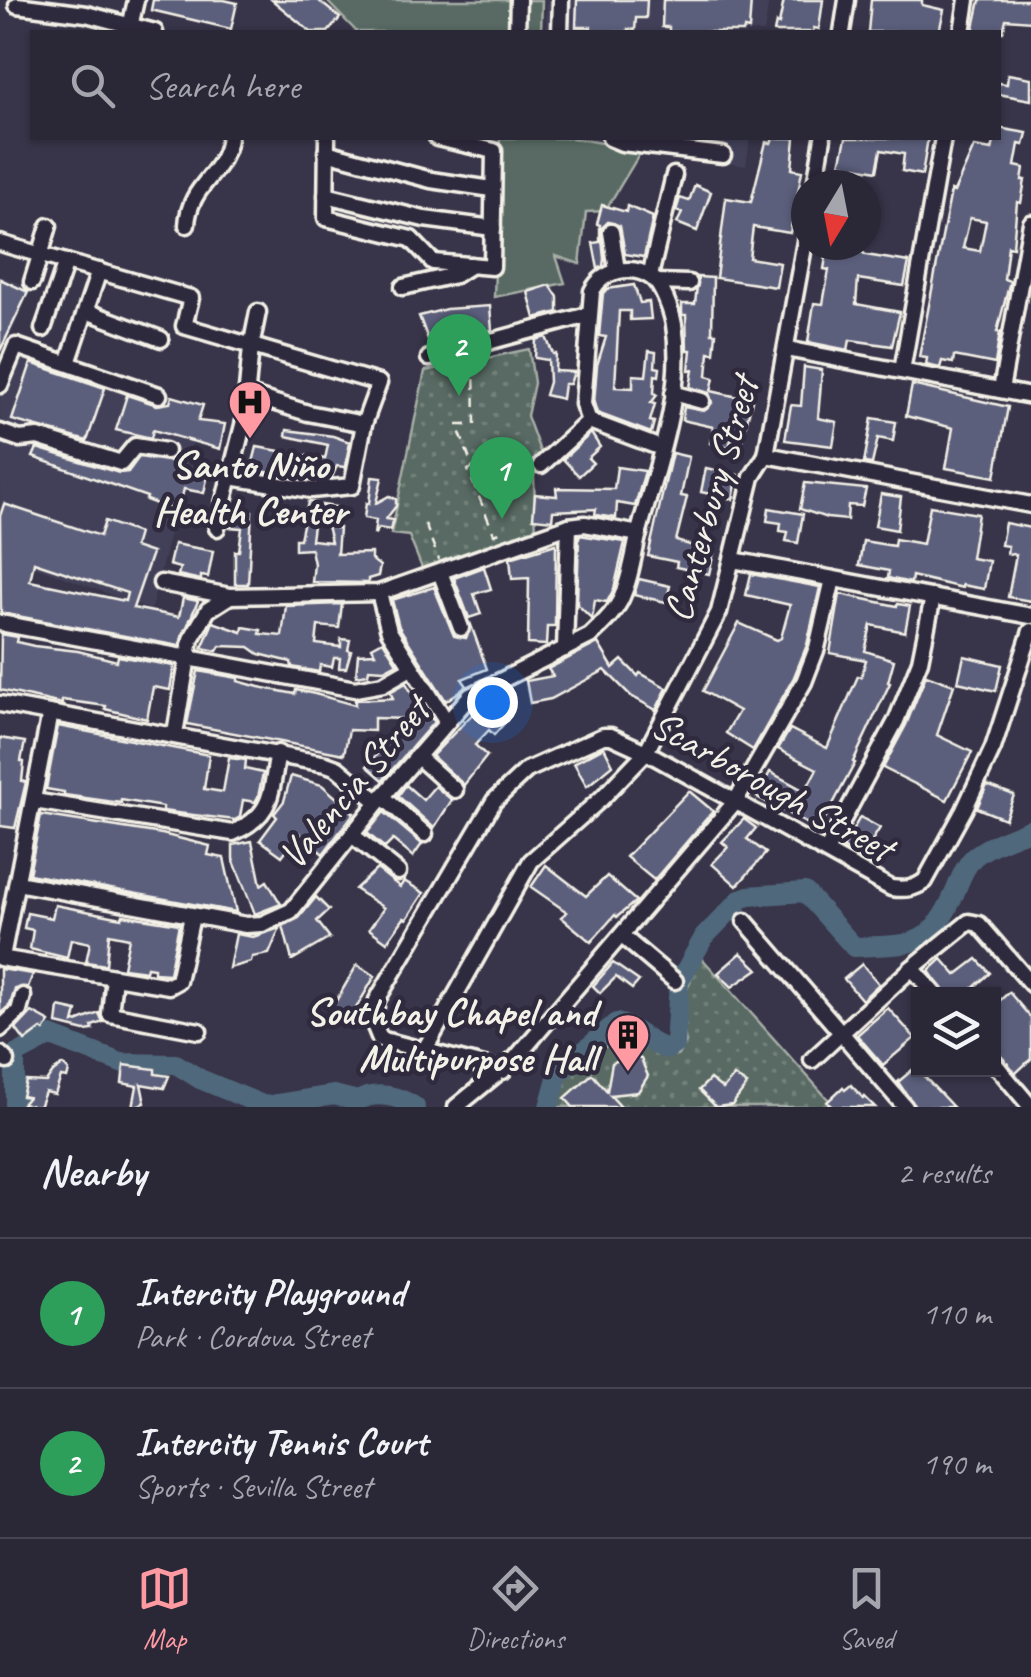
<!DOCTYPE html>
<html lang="en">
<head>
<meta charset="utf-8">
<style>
  body { margin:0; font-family:Caveat,sans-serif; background:#322f3f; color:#f1f3f6 }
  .controls { position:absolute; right:30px; bottom:30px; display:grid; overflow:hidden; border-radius:0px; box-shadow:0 2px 8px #0004 }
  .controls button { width:90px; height:90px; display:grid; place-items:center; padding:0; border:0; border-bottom:2px solid #464452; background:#2a2737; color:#f1f3f6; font:50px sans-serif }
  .compass { position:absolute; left:791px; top:170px; width:90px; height:90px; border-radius:50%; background:#2a2737; box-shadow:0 2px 8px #0004; rotate:190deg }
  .you { position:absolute; left:492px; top:702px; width:35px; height:35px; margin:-25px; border:8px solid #fff; border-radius:50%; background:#1a73e8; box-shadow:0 0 0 15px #1a73e833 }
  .badge { display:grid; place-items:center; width:65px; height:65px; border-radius:50%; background:#ff9aa2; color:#fff; font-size:32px; font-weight:700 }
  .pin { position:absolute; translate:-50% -82px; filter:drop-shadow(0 2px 5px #0008) }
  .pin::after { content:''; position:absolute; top:52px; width:35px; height:30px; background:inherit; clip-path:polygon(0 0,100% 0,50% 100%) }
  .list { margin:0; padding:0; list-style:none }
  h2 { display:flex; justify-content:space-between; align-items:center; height:130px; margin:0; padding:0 40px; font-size:42px }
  h2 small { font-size:32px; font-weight:400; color:#a5a5ad }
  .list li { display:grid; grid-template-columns:65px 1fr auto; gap:30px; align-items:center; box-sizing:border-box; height:150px; padding:0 40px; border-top:2px solid #464452 }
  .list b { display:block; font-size:38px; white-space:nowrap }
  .list p { margin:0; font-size:32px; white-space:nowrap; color:#a5a5ad }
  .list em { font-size:32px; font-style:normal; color:#a5a5ad }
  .icon { flex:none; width:55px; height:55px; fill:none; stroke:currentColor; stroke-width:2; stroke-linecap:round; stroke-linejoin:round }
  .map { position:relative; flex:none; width:1031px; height:1107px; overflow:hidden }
  .search { position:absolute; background:#2a2737; box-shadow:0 2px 8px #0004; left:30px; right:30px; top:30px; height:110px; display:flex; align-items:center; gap:25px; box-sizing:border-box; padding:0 35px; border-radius:0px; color:#a5a5ad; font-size:38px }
  .sheet { height:430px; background:#2a2737 }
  nav { display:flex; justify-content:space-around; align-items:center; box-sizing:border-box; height:140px; border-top:2px solid #464452; background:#2a2737; font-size:28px; color:#a5a5ad }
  nav a { display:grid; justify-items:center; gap:5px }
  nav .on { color:#ff9aa2 }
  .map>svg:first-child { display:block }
  .built { fill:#424158 }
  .grass { fill:#586b64; stroke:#a6aea6; stroke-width:2.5 }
  .park { fill:url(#park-dots); stroke:#a6aea6; stroke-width:2.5 }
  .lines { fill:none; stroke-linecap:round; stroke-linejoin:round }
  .river { stroke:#50687b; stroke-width:20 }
  .building { fill:#5b5e7b; stroke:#f4f1e8; stroke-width:2.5; fill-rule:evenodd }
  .minor-casing { stroke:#f4f1e8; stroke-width:21 }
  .path { stroke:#f4f1e8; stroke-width:2.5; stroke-dasharray:10 8; stroke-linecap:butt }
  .minor { stroke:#2f2a3d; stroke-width:14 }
  .labels { text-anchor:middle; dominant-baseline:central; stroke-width:9; stroke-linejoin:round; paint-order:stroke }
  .poi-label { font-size:40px; font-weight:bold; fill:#f4f1e8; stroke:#2f2a3d }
  .street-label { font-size:40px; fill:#f4f1e8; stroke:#2f2a3d }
</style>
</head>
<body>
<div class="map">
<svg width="1031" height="1107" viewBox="0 0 1031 1107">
  <defs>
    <pattern id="park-dots" width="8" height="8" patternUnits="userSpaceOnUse" patternTransform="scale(2.5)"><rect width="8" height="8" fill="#586b64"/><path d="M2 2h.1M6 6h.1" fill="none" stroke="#71817a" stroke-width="1.8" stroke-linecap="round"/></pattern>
  </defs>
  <rect width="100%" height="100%" fill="#383449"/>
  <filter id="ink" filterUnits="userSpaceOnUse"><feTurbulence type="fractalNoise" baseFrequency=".01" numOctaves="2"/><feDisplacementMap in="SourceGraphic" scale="20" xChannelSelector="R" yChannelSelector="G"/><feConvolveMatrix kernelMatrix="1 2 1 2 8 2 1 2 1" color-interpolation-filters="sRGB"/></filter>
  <g filter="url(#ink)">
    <g class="built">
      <path d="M547,0H769L764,32H546Z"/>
      <path d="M573,138H750L746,166Z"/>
      <path d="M0,276L32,288L9,339L201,406L151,610L0,553Z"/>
    </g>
    <g class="grass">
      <path d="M326,0H542L541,32H357Z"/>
      <path d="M500,138H572L642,150L605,211L586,212L580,264L556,256L565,283L494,297Z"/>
    </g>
    <g class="park">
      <path d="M529,349L534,383L527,416L541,454L534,476L536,536L424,573L409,536L391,534L425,371Z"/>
      <path d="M700,956L835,1107H554L560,1079L623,1034L645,1048L678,1055L686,1042L679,1010Z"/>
    </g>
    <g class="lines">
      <g class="river">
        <path d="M15,1107V1055L51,1036L121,1063L176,1064L200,1079L265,1106L334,1095L358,1101C375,1090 399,1096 415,1107"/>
        <path d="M549,1107L558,1074L616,1023C635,1026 647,1044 667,1049L675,1044L679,982L704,937L741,899L748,896L805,892L854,947C912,944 930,950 955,892C960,880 964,867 974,857C989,844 1013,837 1031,829"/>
      </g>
    </g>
    <g class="building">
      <path d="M153,0H224L237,3L231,29L151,10Z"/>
      <path d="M272,0H318L340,18L328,32H311Z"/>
      <path d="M577,0H647L646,18H636L635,30L628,29V32H590L591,27H576Z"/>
      <path d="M663,0H751L749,30L744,29L743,32H669V27H662Z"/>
      <path d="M784,0H823L819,29L814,28L813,32H774L776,23L779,24Z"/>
      <path d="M871,0H922V5L944,10L939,32H868Z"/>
      <path d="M980,0H1031V21L1006,19L1003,32H973Z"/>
      <path d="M1008,74L1031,78V100L998,94V83L1007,84Z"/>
      <path d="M998,128L1027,133L1024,145L1019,144L1015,166L1024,168L1022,180H1025L1021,203L1017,202L1013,247L1008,246L1004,279L1010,281L997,332H1000L995,364L954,356L953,363L942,361L940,368L926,365L927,358L919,357L951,191L954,192L974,147L992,150L995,138H998ZM970,218L986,221L980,251L963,248Z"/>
      <path d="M773,138H795L792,169L802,171L790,233L753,227L749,258L780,263L776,287L716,278L726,198L751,202L766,142L771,143Z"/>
      <path d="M846,138H928L922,175L902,171L904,154L881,150L877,171L840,164Z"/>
      <path d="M695,185L711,192L697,231L677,223L682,213L676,211L680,198L689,201Z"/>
      <path d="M602,205L626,212L627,206L653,217L644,257L625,254L620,226L608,222L601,229L604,259L603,266L598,269L593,243L600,242V225L597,224Z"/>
      <path d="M828,245H863L862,252L866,255L909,262L904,286L858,279L856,304L900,312L892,346L850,340L848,350L808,342L814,303L823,304L829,270L824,269Z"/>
      <path d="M698,277L713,278L712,333H716L714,353L709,352L707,376L714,378L711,391L752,400L742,442L731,440L729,447L710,443L713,427L682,420L684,407L704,411L712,403L709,393L690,387L693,370H689L691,350H687L686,315H682V304H695Z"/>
      <path d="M0,279L28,292L0,351Z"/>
      <path d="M550,285L558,297V312L535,318L528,292Z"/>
      <path d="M634,285L640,303L649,302L651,319L630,320V311H619L615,387L633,388V375L646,376L649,351L656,352L655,367L660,368L659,376L655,375L654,393L657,395L651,403L655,404L650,421L654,422L651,433L597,413L594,403L597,365L606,337L599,336L603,293L607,289Z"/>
      <path d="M490,306L492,330L448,340L429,342L419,316L446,309Z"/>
      <path d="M546,337L553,354H556L555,371L574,372L570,384H564L562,399L545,395L549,382L548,360L535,358L536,340Z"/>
      <path d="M31,363L105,388L87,441L12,420Z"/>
      <path d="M804,367L822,370L818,418L837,422L833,446L785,440L791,405L801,406Z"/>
      <path d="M912,385L1008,407L995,477L946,468L953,428L906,416Z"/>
      <path d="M127,395L157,405L170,403L172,396L203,405L198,421L225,424L220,449L153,430L151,438L116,430Z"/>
      <path d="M872,418L896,422L893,441L878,438L872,464L864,463Z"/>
      <path d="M287,430L333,436L350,442L345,467L337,466L332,477L316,479L317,472L282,469L281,474L251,470L257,447L325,459L328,445L286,436Z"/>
      <path d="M591,433L600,447L588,458L593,463L579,476L563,459Z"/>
      <path d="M37,448L119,473L128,472L139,457L167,461L208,474L204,493L184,489L178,512L146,500L147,497L33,457Z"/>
      <path d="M672,453L689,457L681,496L687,497L676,541L714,552L709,574L676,567L677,562L648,556Z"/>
      <path d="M617,467L645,471L635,506L617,503L616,518L595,515L596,509L553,511L552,520L533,518L535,494L557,496L556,488L614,489Z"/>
      <path d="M706,468L738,475L733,499L701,492Z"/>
      <path d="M372,477L382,478L376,503L389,496L396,499V506L386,519L393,520L390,530L379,528L374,535L376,520L364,518L366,503L369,504Z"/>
      <path d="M805,483L866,489L862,506L848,505L847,520L827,518L800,509Z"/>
      <path d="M881,494L901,497L897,530L875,526Z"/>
      <path d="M308,502L316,503L311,540L331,542L322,505L336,507L333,528H339L337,554L371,553V559L380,566L378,576L368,579V583L312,582L314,564L311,549L295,550V539H300Z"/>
      <path d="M4,504L100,536L105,521L138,533L134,547L152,553L133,608L179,617L183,598L198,601L179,646L1,613L0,516ZM34,562L127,593L125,601L30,581Z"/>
      <path d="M930,506L978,514L971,558L989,561L984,589L962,585V588L912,576L911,583L888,578L889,571L859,565L863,541L894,546L895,539L923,544Z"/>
      <path d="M769,508L803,514L798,543L786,541L788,532L780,531L781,523L767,521Z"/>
      <path d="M233,509L252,511L248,584H235V551H239L242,528L228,527Z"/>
      <path d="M1005,523L1031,528V601L1008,597L1016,555L1007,553L1008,546L1001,545Z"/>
      <path d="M579,535L625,542L614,589L607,602L595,600L592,619L577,604Z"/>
      <path d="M174,544L213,551L208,577L201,576V580L178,575L180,568L169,565Z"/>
      <path d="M556,544L555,626H547L546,645L528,644L529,578L512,579L510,558Z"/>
      <path d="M484,567L491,589L474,594L481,614L469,618L454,578Z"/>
      <path d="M751,574L820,587L807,645L794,677L753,750L726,733L739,711L703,691L739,623L777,640L781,638L790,605L746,595Z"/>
      <path d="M639,579L670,586L666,602L634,595Z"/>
      <path d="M434,587L454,636L466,638L471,625L487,669L462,679L467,686L446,701L399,627L392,600Z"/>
      <path d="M840,594L897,606L898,604L910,606L905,632L871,625L865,651L894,660L888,682L890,683L853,762L855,763L819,830L757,797L770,772L805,791L817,769L778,749L790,729L827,748L858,676L861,677L866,660L830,653Z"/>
      <path d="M342,604L339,628L318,626L316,644L341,647V639L350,640L348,650L351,651L346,668H339L340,658H334L332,667L320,665L319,672L292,667L291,662L259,654L249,647L220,646L217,651L202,648L213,622L242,632L243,627L261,630L260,634L282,636L286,606Z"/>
      <path d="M1,634L18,637L17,642L34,646L78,651L117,661L118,656L174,666L170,690L153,687L147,719L105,709L106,706L62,700V704L0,690Z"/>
      <path d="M383,641L397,663L384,670L369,669L368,674L356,676L358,654L375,653L372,647Z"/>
      <path d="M598,643L613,668L622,660L638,676L640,673L667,688L656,710L631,696L605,670L551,699L530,703L526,681L553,676L548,669Z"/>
      <path d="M964,656L1002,665L996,691L958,682Z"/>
      <path d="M198,671L238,678V681L259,687L295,694L296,690L315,694L355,705V700L393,698L390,692L406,683L422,711L425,708L434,722L383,780L367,766L406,719L374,718V731L349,730L344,754L187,724Z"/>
      <path d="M926,675L954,685L937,735L972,752L947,800L883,768L906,725Z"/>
      <path d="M486,700L507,720L494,735L489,730L475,745L487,756L464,785L432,756Z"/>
      <path d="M58,726L209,755L204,789L223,792L229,758L246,760L245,769L263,773L258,797L255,802L243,800L240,817L235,820L177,813L163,811V807L121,800V803L64,795V792L46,789Z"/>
      <path d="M0,738L25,742L21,761L24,762L22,781L26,782L15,828L0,826Z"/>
      <path d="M604,747L613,765L587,786L574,763Z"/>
      <path d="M291,776L322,785L354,813L323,854L299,833L282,856L260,840L277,817L274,814L284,801Z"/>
      <path d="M406,785L423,800L435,786L452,800L434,828L398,796Z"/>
      <path d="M987,785L1014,795L1005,819L977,808Z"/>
      <path d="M689,791L713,811L654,880L626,857Z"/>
      <path d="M384,812L422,844L413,857L393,840L385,848L367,833Z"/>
      <path d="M41,815L162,834L210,846L208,855L224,858L236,912L29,874Z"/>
      <path d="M860,817L880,828L871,842L882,848L872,864L843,848Z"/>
      <path d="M744,819L756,828L747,839L766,853L737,886L712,864L728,847L722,842Z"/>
      <path d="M252,841L261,885L267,881L281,904L255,914L233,859V845Z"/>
      <path d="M546,865L586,896L607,876L636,901L617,917L615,915L591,942L561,917L567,912L531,887Z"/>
      <path d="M377,869L400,887L404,881L424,893L407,919L404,918L387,942L369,929L384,908L355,889Z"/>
      <path d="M316,897L329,910L317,921L330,938L292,960L283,926L299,918Z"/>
      <path d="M55,905L122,918L123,915L179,924L169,974L154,973V968L147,967L146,971L123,968L129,938L109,934L106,965L86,962L90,943L71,939L67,958L30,949L33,930L24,928L27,913L52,918Z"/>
      <path d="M280,928L269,954L252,957L251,962L229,968L236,934L253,937Z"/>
      <path d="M741,953L758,969L732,987L718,973Z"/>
      <path d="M942,959L956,975L977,959L990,973L971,990L976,994H945L929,971Z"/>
      <path d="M613,963L639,981L632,989L616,977L600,993L593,986Z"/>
      <path d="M862,964L879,984L862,1000L844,979Z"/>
      <path d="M357,965L375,976L348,1022L330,1011Z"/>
      <path d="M0,969L33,974L28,987L15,989L10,1005L0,1014Z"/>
      <path d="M1009,992L1031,1018V1059L1016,1073L1001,1056L994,1053V1006Z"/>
      <path d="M59,1007L77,1011L74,1023L99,1013L103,1022L92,1026L93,1030L85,1031L57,1024Z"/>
      <path d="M888,1008L915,1038L883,1065L857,1035Z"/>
      <path d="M32,1012L50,1022L44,1031L41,1029L25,1041L16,1029Z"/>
      <path d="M629,1055L641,1059L648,1076L638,1092L610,1095L621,1107H573L565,1098L592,1074L607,1091L612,1063Z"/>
      <path d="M63,1065L69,1071L67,1078L61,1077L55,1094L45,1092L39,1107L22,1104L28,1097L22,1096L26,1081L46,1082L53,1072Z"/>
      <path d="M124,1065L155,1069V1074L169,1076L164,1088L141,1084L145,1103L133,1107L137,1086L122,1083Z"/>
      <path d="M917,1066L918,1070L953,1107H915L898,1082Z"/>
      <path d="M734,1076L747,1085L732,1105L716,1107L699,1090L710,1079L723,1089Z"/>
      <path d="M851,1085L863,1098L864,1096L875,1107H832L827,1102L843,1087L845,1090Z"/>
    </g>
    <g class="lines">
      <g class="minor-casing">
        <g id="minor">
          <path d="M17,5L86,14L155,32"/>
          <path d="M130,27L136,0"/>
          <path d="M517,32L518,0"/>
          <path d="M560,32L561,0"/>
          <path d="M842,32L847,0"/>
          <path d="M962,32L967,0"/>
          <path d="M327,138L326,218L411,239L433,262L492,267L494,151L437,138"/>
          <path d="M610,138L622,143L723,155"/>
          <path d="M326,152L431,180L492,189"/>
          <path d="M815,185L823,138"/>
          <path d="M326,195L424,219L493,228"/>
          <path d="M187,225C189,184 224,176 229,138"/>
          <path d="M611,232L617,270"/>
          <path d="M0,243L191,298L184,326L379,383L364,424L352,486L311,490L230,477"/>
          <path d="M650,276L674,175"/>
          <path d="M32,282L49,226"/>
          <path d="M656,282L689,283"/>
          <path d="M403,287L455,275L471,265"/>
          <path d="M86,311L161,339"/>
          <path d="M43,329L66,262"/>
          <path d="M786,349L1031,396"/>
          <path d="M429,358L588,315"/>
          <path d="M68,363L99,271"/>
          <path d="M902,371L943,138"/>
          <path d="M0,385L16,346L159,395"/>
          <path d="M1001,390L1031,223"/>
          <path d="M673,393L702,401"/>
          <path d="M246,394L308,413L364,424"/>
          <path d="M0,432L20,439L38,437L121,463L135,446L166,451"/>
          <path d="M766,455L1031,505"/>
          <path d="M541,465L589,421"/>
          <path d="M217,528L244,421L251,347L258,312"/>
          <path d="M733,560L1031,616"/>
          <path d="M440,572L461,628"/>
          <path d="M161,583L230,596"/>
          <path d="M379,593L389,631L446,721"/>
          <path d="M0,623L355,689L383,684L411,668"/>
          <path d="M565,649L569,526"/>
          <path d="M0,704L326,764L337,768L378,802"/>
          <path d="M175,734L191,639L208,610L230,596L379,593L569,526L585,524L639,534"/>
          <path d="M417,756L455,790"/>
          <path d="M382,796L425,834"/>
          <path d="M34,801L233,833C274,814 270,794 278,753"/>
          <path d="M352,835L398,872"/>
          <path d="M826,851L896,721L920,661L933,597"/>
          <path d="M17,883L246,925L262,924L291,911L378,802L470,696L590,636C601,625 613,615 620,601C631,579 634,551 640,528C657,465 685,391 674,325C672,313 662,284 651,277C631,264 603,270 592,291L583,404L589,421L661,448"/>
          <path d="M745,921L905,1107"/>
          <path d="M622,936L675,981"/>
          <path d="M2,957L50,713"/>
          <path d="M0,958L169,986L178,981L192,916"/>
          <path d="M912,968L935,994"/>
          <path d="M114,977L110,1014L199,1031"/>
          <path d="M0,1029L19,1011L23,996"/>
          <path d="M424,1051L531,861L602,798L646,752L719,612L752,477L766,455L806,236"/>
          <path d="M0,1054L7,1061"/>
          <path d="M812,1060L912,968L969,922L979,924L1031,984"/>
          <path d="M994,1063L1031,1107"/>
          <path d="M503,1071L380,1039L373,1022L377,1000L494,801L527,770L603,736H611L646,752L891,888C905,890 914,889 925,881L964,810L993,748L1031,631"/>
          <path d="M456,1107L515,1059L735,802L804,682L817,648L833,579"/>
        </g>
      </g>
      <g class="path">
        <path d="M474,361L475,425H457L473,468L468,470L494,534L500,532L503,538"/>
        <path d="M425,524L439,560"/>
      </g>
      <use href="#minor" class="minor"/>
    </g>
  </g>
  <defs>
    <g id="hospital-pin" transform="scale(2.25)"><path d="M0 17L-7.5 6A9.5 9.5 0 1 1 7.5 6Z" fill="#ff9aa2" stroke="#2f2a3d"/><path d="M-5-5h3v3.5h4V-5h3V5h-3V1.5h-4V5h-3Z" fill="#111"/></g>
    <g id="building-pin" transform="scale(2.25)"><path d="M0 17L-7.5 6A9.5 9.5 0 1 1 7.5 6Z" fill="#ff9aa2" stroke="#2f2a3d"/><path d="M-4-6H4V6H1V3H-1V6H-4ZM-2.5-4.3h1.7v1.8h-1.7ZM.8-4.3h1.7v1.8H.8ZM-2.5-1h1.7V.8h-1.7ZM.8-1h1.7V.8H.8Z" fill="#111"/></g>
  </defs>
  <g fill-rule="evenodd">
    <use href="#hospital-pin" x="250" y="402"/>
    <use href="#building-pin" x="628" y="1035"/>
  </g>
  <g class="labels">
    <g class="poi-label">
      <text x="250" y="465">Santo Niño<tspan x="250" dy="46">Health Center</tspan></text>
      <text x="596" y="1012" text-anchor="end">Southbay Chapel and<tspan x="596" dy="46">Multipurpose Hall</tspan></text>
    </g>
    <g class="street-label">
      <text transform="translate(711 499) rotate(-74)">Canterbury Street</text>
      <text transform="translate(354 783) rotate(-50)">Valencia Street</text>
      <text transform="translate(772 786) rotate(29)">Scarborough Street</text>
    </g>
  </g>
</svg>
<div class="controls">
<button><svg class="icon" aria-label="layers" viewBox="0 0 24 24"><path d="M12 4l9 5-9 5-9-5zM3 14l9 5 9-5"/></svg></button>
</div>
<svg class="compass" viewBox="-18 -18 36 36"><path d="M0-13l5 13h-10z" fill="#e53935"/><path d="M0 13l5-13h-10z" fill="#a5a5ad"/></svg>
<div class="you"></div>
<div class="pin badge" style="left:502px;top:519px;background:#2e9e5b">1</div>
<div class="pin badge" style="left:459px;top:396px;background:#2e9e5b">2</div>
<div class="search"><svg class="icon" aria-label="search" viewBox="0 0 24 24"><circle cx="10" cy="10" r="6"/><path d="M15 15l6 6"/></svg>Search here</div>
</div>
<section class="sheet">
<h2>Nearby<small>2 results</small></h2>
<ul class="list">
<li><span class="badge" style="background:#2e9e5b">1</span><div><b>Intercity Playground</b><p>Park · Cordova Street</p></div><em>110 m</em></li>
<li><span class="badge" style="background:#2e9e5b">2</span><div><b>Intercity Tennis Court</b><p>Sports · Sevilla Street</p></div><em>190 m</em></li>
</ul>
</section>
<nav>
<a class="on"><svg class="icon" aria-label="map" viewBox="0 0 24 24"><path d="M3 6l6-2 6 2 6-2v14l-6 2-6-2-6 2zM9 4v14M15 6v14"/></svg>Map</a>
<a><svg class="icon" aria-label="directions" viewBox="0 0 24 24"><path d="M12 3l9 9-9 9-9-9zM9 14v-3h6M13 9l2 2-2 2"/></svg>Directions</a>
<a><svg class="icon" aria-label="saved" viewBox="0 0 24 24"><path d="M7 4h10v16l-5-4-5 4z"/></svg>Saved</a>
</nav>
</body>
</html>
